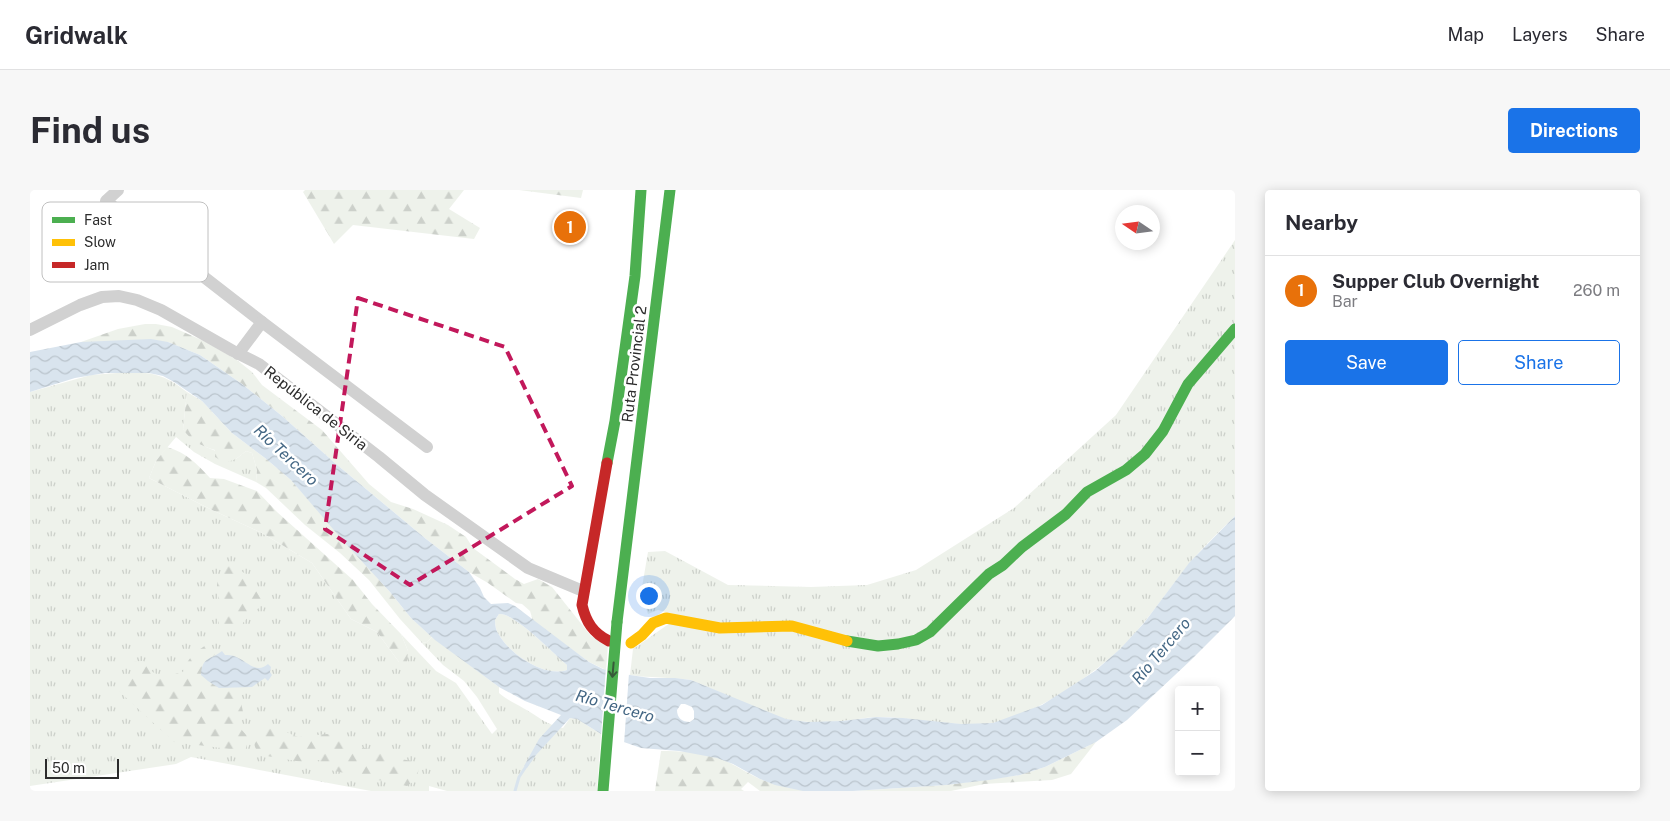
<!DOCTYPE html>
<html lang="en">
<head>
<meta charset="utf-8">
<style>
  body { margin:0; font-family:"Public Sans",sans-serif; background:#f7f7f7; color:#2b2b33 }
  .controls { position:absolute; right:15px; bottom:15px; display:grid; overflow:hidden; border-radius:5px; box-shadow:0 2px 12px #0003 }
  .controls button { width:45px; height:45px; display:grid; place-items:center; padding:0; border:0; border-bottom:1px solid #e1e1e2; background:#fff; color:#2b2b33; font:25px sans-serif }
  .compass { position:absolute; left:1085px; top:15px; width:45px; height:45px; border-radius:50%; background:#fff; box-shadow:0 2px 12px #0003; rotate:283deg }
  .scale { position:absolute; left:15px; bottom:12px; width:74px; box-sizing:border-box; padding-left:5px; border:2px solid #2c2c2c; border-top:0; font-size:14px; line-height:18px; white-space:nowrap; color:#2c2c2c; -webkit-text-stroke:4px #fff; paint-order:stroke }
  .you { position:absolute; left:618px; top:405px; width:18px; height:18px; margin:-12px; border:4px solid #fff; border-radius:50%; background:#1a73e8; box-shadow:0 0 0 8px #1a73e833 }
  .badge { display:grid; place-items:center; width:32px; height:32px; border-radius:50%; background:#1a73e8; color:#fff; font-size:16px; font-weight:700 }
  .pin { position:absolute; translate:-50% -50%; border:2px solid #fff; box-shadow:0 1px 5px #0006 }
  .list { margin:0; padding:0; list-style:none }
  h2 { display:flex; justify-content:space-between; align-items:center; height:65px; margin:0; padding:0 20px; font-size:21px }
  h2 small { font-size:16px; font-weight:400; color:#7c7c81 }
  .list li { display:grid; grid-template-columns:32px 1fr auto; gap:15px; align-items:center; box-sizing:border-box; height:70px; padding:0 20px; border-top:1px solid #e1e1e2 }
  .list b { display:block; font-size:19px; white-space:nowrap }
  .list p { margin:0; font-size:16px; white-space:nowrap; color:#7c7c81 }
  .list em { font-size:16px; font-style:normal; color:#7c7c81 }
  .actions { display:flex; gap:10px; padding:15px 20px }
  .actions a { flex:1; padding:11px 0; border:1px solid #1a73e8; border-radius:5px; text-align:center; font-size:18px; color:#1a73e8 }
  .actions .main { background:#1a73e8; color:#fff }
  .map { position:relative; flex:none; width:1205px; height:601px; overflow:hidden; border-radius:5px }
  header { display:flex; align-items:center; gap:30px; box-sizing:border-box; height:70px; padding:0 25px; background:#fff; border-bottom:1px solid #e1e1e2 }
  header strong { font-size:24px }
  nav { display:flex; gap:28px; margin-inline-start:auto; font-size:18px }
  .intro { display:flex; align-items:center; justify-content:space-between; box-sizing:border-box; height:120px; padding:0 30px }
  h1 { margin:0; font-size:35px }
  .button { padding:12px 22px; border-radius:5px; background:#1a73e8; color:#fff; font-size:18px; font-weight:700 }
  main { display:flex; gap:30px; padding:0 30px }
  aside { flex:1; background:#fff; border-radius:5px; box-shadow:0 2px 12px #0003 }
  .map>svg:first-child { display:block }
  .grass { fill:url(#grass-tufts) }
  .forest { fill:url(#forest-firs) }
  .water { fill:url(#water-waves); fill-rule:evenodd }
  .pier { fill:#fff }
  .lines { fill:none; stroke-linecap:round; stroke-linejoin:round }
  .stream { stroke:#d9e4ee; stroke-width:3 }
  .street { stroke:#d1d1d1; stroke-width:12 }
  .fast { stroke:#4caf50; stroke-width:11 }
  .slow { stroke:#ffc107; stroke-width:11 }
  .jam { stroke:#c62828; stroke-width:11 }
  .fast-bridge { stroke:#4caf50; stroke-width:11 }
  .oneway { stroke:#375a39 }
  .marked { fill:none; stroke:#c2185b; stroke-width:4; stroke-dasharray:10 6; stroke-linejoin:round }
  .labels { text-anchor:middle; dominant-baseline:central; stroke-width:5; stroke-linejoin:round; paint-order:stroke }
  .street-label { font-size:15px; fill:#2c2c2c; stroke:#fff }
  .water-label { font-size:16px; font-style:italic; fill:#446784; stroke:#fff }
  .key { fill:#fff; stroke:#c0c0c0; stroke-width:1 }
  .key-label { font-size:14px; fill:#2c2c2c }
</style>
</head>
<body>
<header>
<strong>Gridwalk</strong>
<nav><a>Map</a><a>Layers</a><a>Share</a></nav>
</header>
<div class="intro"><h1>Find us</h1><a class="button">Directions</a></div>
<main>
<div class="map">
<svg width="1205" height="601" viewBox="0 0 1205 601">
  <defs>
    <pattern id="grass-tufts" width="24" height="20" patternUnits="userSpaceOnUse" patternTransform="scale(1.25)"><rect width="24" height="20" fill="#eef2eb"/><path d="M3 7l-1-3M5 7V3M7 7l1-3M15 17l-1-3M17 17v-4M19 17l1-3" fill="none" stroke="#ccd0ca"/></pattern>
    <pattern id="forest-firs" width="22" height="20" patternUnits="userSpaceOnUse" patternTransform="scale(1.25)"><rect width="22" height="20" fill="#eef2eb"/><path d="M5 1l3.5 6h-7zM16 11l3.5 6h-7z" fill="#ccd0ca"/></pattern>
    <pattern id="water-waves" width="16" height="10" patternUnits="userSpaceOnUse" patternTransform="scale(1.25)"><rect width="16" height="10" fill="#d9e4ee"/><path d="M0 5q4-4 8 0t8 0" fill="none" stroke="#bac4cc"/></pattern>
  </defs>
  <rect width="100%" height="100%" fill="#fff"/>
  <g class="grass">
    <path d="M1205,50V326C1189,342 1172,358 1158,375C1135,404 1115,435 1089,460C1060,487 1002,527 962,533C925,538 887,527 849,527C837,527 824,530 812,531C794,533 773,533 755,529C722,520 692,502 661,490C640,487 620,488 600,485L603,459L650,426L628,420L618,424L611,403L618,362L635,361L698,395L781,397L837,395L886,380L984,318L1086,225Z"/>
    <path d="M100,182C127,183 136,186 157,202L153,239L171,255L206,269L216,261L222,263L227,280L226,292L185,274L164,262L146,247L126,271L119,288L182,320L232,343L282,373L321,429L347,442L369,472L378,461L371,444L406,481L426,493L462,544L467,539L447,507L434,491L413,475L392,453L397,452L402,447L469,497V503C477,510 485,513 493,518C508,526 516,535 533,538L540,528L547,529L571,544L567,601H417L399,596V601H341L161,567L146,574L0,596V202L61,185Z"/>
    <path d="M469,424C484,422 524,464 537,475V480C514,488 480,464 469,445C466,441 465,435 465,430Z"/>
  </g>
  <g class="forest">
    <path d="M275,0H434L419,19L450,38L444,49L323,35L304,54L273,2Z"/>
    <path d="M489,0H553L551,8Z"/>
    <path d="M115,134H126L142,137L174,151L207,170L222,182L232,195L292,240L339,294L361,312L383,319L418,335L436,347L443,358L485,389L494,394L508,389L522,397L561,446L578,455L576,480L559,472L503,431L500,421L492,414L486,413L458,393L439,382L396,349L306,274L252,226L212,194L170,165L138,152H51L88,139Z"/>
    <path d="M157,202L172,211L202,243L235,268L261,290L360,402L381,428L402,447L397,452L392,453L370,429L339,390L310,363L275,335L236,298L226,292L227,280L222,263L216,261L206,269L195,273L185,267V260C171,256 161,251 153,239Z"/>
    <path d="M137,257C157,263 166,273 180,288L194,289L227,301L247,322L323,390L342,414L371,444L378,461L377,472H369L347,442L321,429L282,373L232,343L182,320L119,288L126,271Z"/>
    <path d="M199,374L216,384L231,409L230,417L220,425L211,435L196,442L189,436V428L192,420L187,400V392L195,376Z"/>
    <path d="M176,455L186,460L183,470L209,493V502L213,522L209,537L219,548L215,561L144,552L90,502C87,490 95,486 105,482L103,472L113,471C124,489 135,487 153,482C157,469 165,462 176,455Z"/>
    <path d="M244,537L268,547L297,544L310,546L324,551L331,557L359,564L365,568L382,571L389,576C388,586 386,591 377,596L300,580L292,575L290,570L279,571L275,567L272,572L231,565C222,558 223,547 227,538Z"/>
    <path d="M1066,552L1041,584L1022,590L954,594L921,601H823L916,595L990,585L1015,577Z"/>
    <path d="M631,561C650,561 670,562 689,568C703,573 716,583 730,589C746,595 766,600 783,601H730L718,592L711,599L714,601H625Z"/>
  </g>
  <g class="water">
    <path d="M121,149L138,152L170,165L212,194L252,226L306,274L396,349L439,382L450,398L454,407L461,414L478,413L485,416L559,472L573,479L600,485L620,488H645L661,490L756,529L777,532L812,531L846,527L873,528L931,534L963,533L1012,515L1065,481L1090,459L1114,433L1159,373L1205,326V426L1161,470L1097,530L1066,552L1015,577L990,585L959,590L916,595L823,601H773L745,595L730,589L703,574L687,568L649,561L611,558L571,544L547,529L540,528L506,565L497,578L494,576L509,549L531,525L495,511L469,497L405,450L381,428L360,402L315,353L261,290L235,268L202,243L172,211L144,192L133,186L119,183H75L45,188L0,202V162L51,152ZM469,424C484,422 524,464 537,475V480C514,488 480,464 469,445C466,441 465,436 465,430ZM651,514H655L662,517L664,521V529L660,532C652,532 647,528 647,520Z"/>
    <path d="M192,461L195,465C198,465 201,465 204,466C216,470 226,485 238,474L241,477L240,482L242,485L238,491L235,488L222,497L189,498L178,491L171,485C172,466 181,470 192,461Z"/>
  </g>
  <path class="pier" d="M576,477L599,483L594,554L571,546Z"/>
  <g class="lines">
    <path class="stream" d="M485,601L489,587L497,575"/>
    <g class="street">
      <path d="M88,0L76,11L232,132L208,164"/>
      <path d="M232,132L397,257"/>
      <path d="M0,140L50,115L72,107L89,106L107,110L131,120L203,161L229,174L349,267L395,305L498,378L553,401"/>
    </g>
    <g class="fast">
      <path d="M577,273L585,231L605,86L611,0"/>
      <path d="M587,432L640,0"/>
      <path d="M817,451L848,456L868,454L886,450L900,442L959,384L973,375L992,357L1036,324L1057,302L1096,280L1115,264L1133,241L1158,194L1205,139"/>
    </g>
    <path class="slow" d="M601,453L612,445L623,433L636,428L690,438L762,436L817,451"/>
    <path class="jam" d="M577,273L552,415C556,432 563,443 579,451"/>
    <path class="fast-bridge" d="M573,601L587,432"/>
  </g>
  <defs><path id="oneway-shaft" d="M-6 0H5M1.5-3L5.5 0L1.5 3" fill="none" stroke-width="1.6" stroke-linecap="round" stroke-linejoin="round" transform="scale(1.25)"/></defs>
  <use class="oneway" href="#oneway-shaft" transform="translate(583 480) rotate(95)"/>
  <path class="marked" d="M328,108L475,157L542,296L380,395L295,339Z"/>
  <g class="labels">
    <g class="street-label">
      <text transform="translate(604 174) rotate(-83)">Ruta Provincial 2</text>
      <text transform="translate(286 218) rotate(38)">República de Siria</text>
    </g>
    <g class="water-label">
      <text transform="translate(256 265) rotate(43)">Río Tercero</text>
      <text transform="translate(1131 461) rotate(-50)">Río Tercero</text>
      <text transform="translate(585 516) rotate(16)">Río Tercero</text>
    </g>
  </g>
  <rect x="12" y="12" width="166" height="80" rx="8" class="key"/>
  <rect x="22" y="27" width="23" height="6" fill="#4caf50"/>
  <rect x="22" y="49" width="23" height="7" fill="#ffc107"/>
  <rect x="22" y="72" width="23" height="6" fill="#c62828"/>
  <g class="key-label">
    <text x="54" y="35">Fast</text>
    <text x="54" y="57">Slow</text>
    <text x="54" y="80">Jam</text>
  </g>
</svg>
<div class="controls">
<button>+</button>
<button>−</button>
</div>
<svg class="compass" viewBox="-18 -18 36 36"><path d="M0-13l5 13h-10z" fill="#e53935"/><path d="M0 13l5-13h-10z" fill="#7c7c81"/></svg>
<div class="scale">50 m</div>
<div class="you"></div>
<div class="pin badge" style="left:540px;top:37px;background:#e8710a">1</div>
</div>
<aside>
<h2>Nearby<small></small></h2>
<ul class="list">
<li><span class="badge" style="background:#e8710a">1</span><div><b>Supper Club Overnight</b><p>Bar</p></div><em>260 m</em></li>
</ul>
<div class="actions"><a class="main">Save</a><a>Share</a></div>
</aside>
</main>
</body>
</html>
